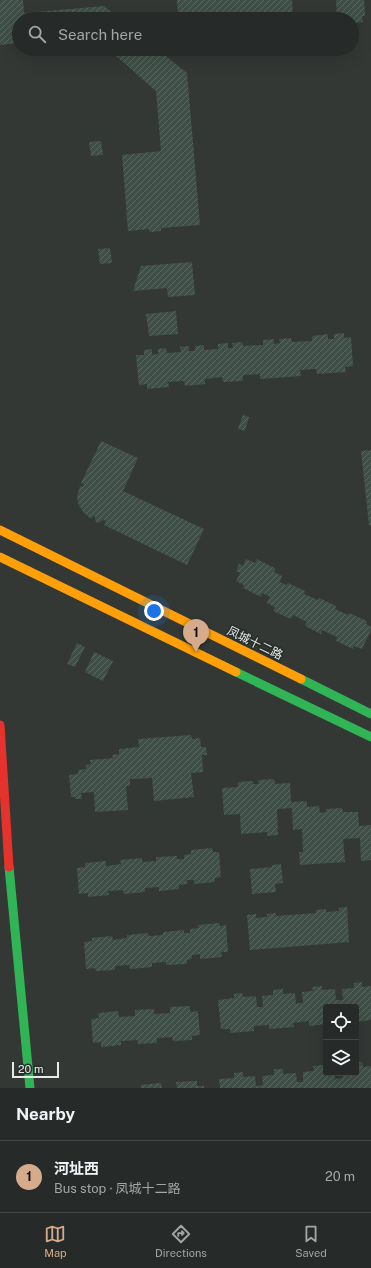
<!DOCTYPE html>
<html lang="en">
<head>
<meta charset="utf-8">
<style>
  body { margin:0; font-family:"Public Sans","Noto Sans SC",sans-serif; background:#323634; color:#f1f3f6 }
  .controls { position:absolute; right:12px; bottom:12px; display:grid; overflow:hidden; border-radius:4px; box-shadow:0 4px 16px #0002 }
  .controls button { width:36px; height:36px; display:grid; place-items:center; padding:0; border:0; border-bottom:1px solid #424645; background:#262a28; color:#f1f3f6; font:20px sans-serif }
  .scale { position:absolute; left:12px; bottom:10px; width:47px; box-sizing:border-box; padding-left:4px; border:2px solid #e6eae7; border-top:0; font-size:11px; line-height:14px; white-space:nowrap; color:#e6eae7; -webkit-text-stroke:3px #282f2a; paint-order:stroke }
  .you { position:absolute; left:154px; top:611px; width:14px; height:14px; margin:-10px; border:3px solid #fff; border-radius:50%; background:#1a73e8; box-shadow:0 0 0 6px #1a73e833 }
  .badge { display:grid; place-items:center; width:26px; height:26px; border-radius:50%; background:#d6ab8b; color:#111; font-size:13px; font-weight:700 }
  .pin { position:absolute; translate:-50% -33px; filter:drop-shadow(0 1px 2px #0008) }
  .pin::after { content:''; position:absolute; top:21px; width:14px; height:12px; background:inherit; clip-path:polygon(0 0,100% 0,50% 100%) }
  .list { margin:0; padding:0; list-style:none }
  h2 { display:flex; justify-content:space-between; align-items:center; height:52px; margin:0; padding:0 16px; font-size:17px }
  h2 small { font-size:13px; font-weight:400; color:#a4a7a8 }
  .list li { display:grid; grid-template-columns:26px 1fr auto; gap:12px; align-items:center; box-sizing:border-box; height:72px; padding:0 16px; border-top:1px solid #424645 }
  .list b { display:block; font-size:15px; white-space:nowrap }
  .list p { margin:0; font-size:13px; white-space:nowrap; color:#a4a7a8 }
  .list em { font-size:13px; font-style:normal; color:#a4a7a8 }
  .icon { flex:none; width:22px; height:22px; fill:none; stroke:currentColor; stroke-width:2; stroke-linecap:round; stroke-linejoin:round }
  .map { position:relative; flex:none; width:371px; height:1088px; overflow:hidden }
  .search { position:absolute; background:#262a28; box-shadow:0 4px 16px #0002; left:12px; right:12px; top:12px; height:44px; display:flex; align-items:center; gap:10px; box-sizing:border-box; padding:0 14px; border-radius:22px; color:#a4a7a8; font-size:15px }
  .sheet { height:124px; background:#262a28 }
  nav { display:flex; justify-content:space-around; align-items:center; box-sizing:border-box; height:56px; border-top:1px solid #424645; background:#262a28; font-size:11px; color:#a4a7a8 }
  nav a { display:grid; justify-items:center; gap:2px }
  nav .on { color:#d6ab8b }
  .map>svg:first-child { display:block }
  .building { fill:url(#building-hatch) }
  .lines { fill:none; stroke-linecap:round; stroke-linejoin:round }
  .fast { stroke:#30b455; stroke-width:9 }
  .slow { stroke:#ff9f0a; stroke-width:9 }
  .jam { stroke:#e5322d; stroke-width:9 }
  .labels { text-anchor:middle; dominant-baseline:central; stroke-width:3.5; stroke-linejoin:round; paint-order:stroke }
  .street-label { font-size:12px; fill:#e6eae7; stroke:#282f2a }
</style>
</head>
<body>
<div class="map">
<svg width="371" height="1088" viewBox="0 0 371 1088">
  <defs>
    <pattern id="building-hatch" width="6" height="6" patternUnits="userSpaceOnUse"><rect width="6" height="6" fill="#3f4f47"/><path d="M-1 1l2-2M0 6l6-6M5 7l2-2" fill="none" stroke="#5b6862"/></pattern>
  </defs>
  <rect width="100%" height="100%" fill="#333835"/>
  <g class="building">
    <path d="M0,0H23L24,13L104,6L120,19H19V43L0,45Z"/>
    <path d="M177,0H292L293,17H291V19H181L178,17Z"/>
    <path d="M336,0H364L365,16H362L363,22L352,23V19H337Z"/>
    <path d="M108,49H157L187,73L200,225L161,228V231L151,232L149,231V229L128,231L122,155L161,151L156,91Z"/>
    <path d="M101,141L103,155L91,156L89,142Z"/>
    <path d="M110,248L112,263L100,264L98,249Z"/>
    <path d="M192,262L195,295L168,297L167,288L133,291L141,266Z"/>
    <path d="M176,311L178,334L149,336L146,314Z"/>
    <path d="M344,333V338L351,337L353,366L345,367L346,372L317,374L316,369L300,370L301,376L260,379V374L243,375V381L223,382L222,377L205,379V384L185,386L184,381L168,382L169,387L147,389V384L139,385L136,355H144V350L152,349V355L158,354V349L166,348L167,353L181,352L180,347L189,346V351H195V346L204,345V350L218,349V344L228,343V348H233L232,343L242,342L243,346L263,345V340L274,339V344L280,343L279,339L291,338L292,342L312,341V336L328,334V339H334V334Z"/>
    <path d="M243,415L249,417L245,431L238,429Z"/>
    <path d="M101,441L138,458L123,491L204,529L187,565L104,525L106,521L103,520L99,523H97L95,520V517L93,516L91,519L83,512L78,503L77,496L79,489L80,486L83,487L84,484L81,483Z"/>
    <path d="M371,450V525H369L361,451Z"/>
    <path d="M246,559L255,563L257,559L276,569L274,572L282,576L280,582L286,585L288,583L305,591L304,594L318,600L319,598L336,606L335,609L348,615L349,613L367,621L366,624L371,627V630L362,649L354,646L353,649L336,641L337,637L322,630L321,634L305,626L307,622L293,615L291,619L273,611L275,607L267,603L270,597L262,593L261,597L243,588L244,585L236,581L240,573L236,571L239,564L243,566Z"/>
    <path d="M77,643L85,647L75,667L67,664Z"/>
    <path d="M94,652L113,661L103,681L85,672Z"/>
    <path d="M191,735L192,739L200,738L201,747H206L207,755H202L203,772L191,773L194,797L154,801L152,778L130,779V786H126L128,810L95,812L94,792L81,793L82,799H75V797H71L69,775L78,774V770L86,769V765L91,764L90,760L113,758L112,755L119,754V749L139,747L138,739Z"/>
    <path d="M274,779L275,784L290,783L291,802L307,801V807L319,806L320,813L326,812V809L342,808L343,812H358L359,826L371,825V860L361,861L360,838L343,839L345,862L300,865L299,852H303L302,829L293,830L292,808L277,809L278,835L267,836V832L241,834L240,814L224,815L222,788L238,787V782L253,781V784H259L258,780Z"/>
    <path d="M212,848L213,852H219L221,877L215,878V882L194,884V880H187V884L179,885V889L159,891V887L145,888V892L124,894L123,890L108,891L109,895L88,897V893L79,894L77,868L85,867V863L106,861V866L121,864L120,860L142,858V862L156,861V857L177,856V859H184V855L191,854V850Z"/>
    <path d="M281,864L283,883L275,884L276,892L252,894L250,869L272,867V865Z"/>
    <path d="M347,907L349,942L250,950L247,915L256,914V918L267,917V914L276,913V916L316,913V910L326,909V912L339,911V908Z"/>
    <path d="M219,923L220,926L226,925L228,952H221L222,957L200,959V954L192,955V959L187,960V964L166,965V962L152,963V967L130,969L129,965L115,966V970L96,971L95,968L86,969L84,942L92,941V938L112,936L113,940L127,938V935L148,933L149,936L163,935V932L184,930V933H190V929L198,928V925Z"/>
    <path d="M362,982V987L371,986V1020L356,1022V1007H326V1024L309,1026V1021L293,1023L294,1027L269,1029V1025L254,1026V1031L230,1033V1029H221L218,1000L234,998V994L242,993L243,997L256,996L257,1007H263L262,996L273,995V990L283,989V994L295,993L296,1004L299,1003H303L302,992L313,991L312,987L322,986V990L335,989L336,1000H343L342,989L354,988V983Z"/>
    <path d="M190,1006V1012L198,1011L200,1035L192,1036V1040L173,1041L172,1037L157,1038V1043L138,1044L137,1040L121,1041V1045L101,1047V1042L93,1043L91,1019L99,1018L98,1013L118,1011L119,1017L135,1016V1010L154,1009V1014L170,1013V1007Z"/>
    <path d="M356,1062H362L363,1067L371,1066V1088H220L219,1079L234,1078V1073L243,1072V1077L255,1076L256,1086L263,1085L262,1076L274,1075V1069H283V1074L296,1073L297,1082H303V1072L314,1071L313,1066L323,1065V1070H326V1073H335V1079L343,1078L342,1073H356Z"/>
    <path d="M197,1081V1086H204V1088H177L176,1082Z"/>
    <path d="M161,1083L162,1088H141V1085Z"/>
  </g>
  <g class="lines">
    <g class="fast">
      <path d="M236,672L371,737"/>
      <path d="M301,679L371,714"/>
      <path d="M9,867L30,1088"/>
    </g>
    <g class="slow">
      <path d="M0,530L301,679"/>
      <path d="M0,557L236,672"/>
    </g>
    <path class="jam" d="M0,725L9,867"/>
  </g>
  <g class="labels">
    <g class="street-label">
      <text transform="translate(255 643) rotate(26)">凤城十二路</text>
    </g>
  </g>
</svg>
<div class="controls">
<button><svg class="icon" aria-label="locate" viewBox="0 0 24 24"><circle cx="12" cy="12" r="6"/><path d="M12 2v4M12 18v4M2 12h4M18 12h4"/></svg></button>
<button><svg class="icon" aria-label="layers" viewBox="0 0 24 24"><path d="M12 4l9 5-9 5-9-5zM3 14l9 5 9-5"/></svg></button>
</div>
<div class="scale">20 m</div>
<div class="you"></div>
<div class="pin badge" style="left:196px;top:652px">1</div>
<div class="search"><svg class="icon" aria-label="search" viewBox="0 0 24 24"><circle cx="10" cy="10" r="6"/><path d="M15 15l6 6"/></svg>Search here</div>
</div>
<section class="sheet">
<h2>Nearby<small></small></h2>
<ul class="list">
<li><span class="badge">1</span><div><b>河址西</b><p>Bus stop · 凤城十二路</p></div><em>20 m</em></li>
</ul>
</section>
<nav>
<a class="on"><svg class="icon" aria-label="map" viewBox="0 0 24 24"><path d="M3 6l6-2 6 2 6-2v14l-6 2-6-2-6 2zM9 4v14M15 6v14"/></svg>Map</a>
<a><svg class="icon" aria-label="directions" viewBox="0 0 24 24"><path d="M12 3l9 9-9 9-9-9zM9 14v-3h6M13 9l2 2-2 2"/></svg>Directions</a>
<a><svg class="icon" aria-label="saved" viewBox="0 0 24 24"><path d="M7 4h10v16l-5-4-5 4z"/></svg>Saved</a>
</nav>
</body>
</html>
